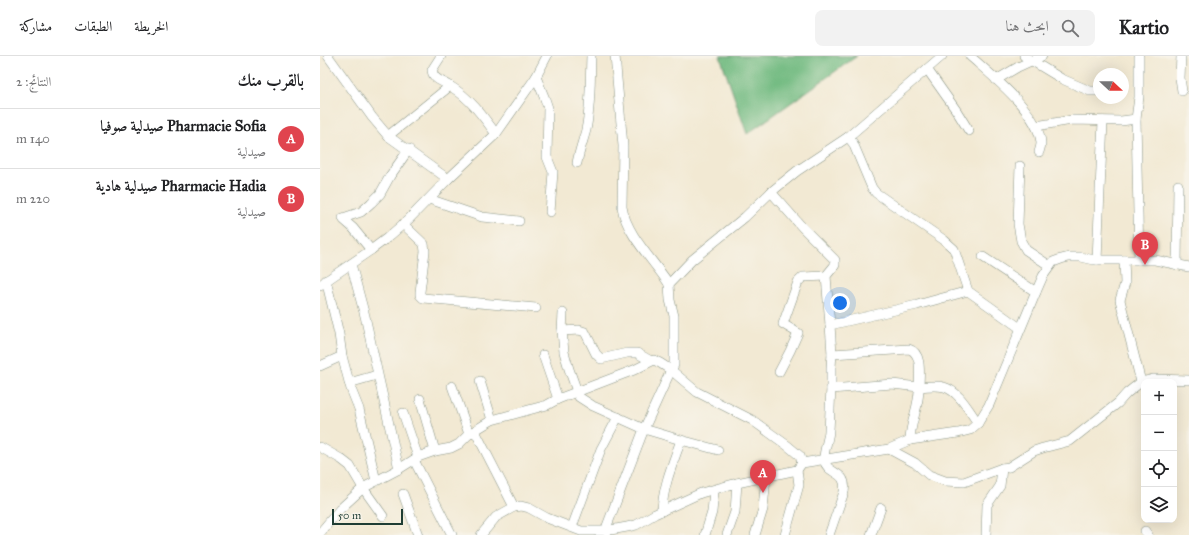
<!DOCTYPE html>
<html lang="ar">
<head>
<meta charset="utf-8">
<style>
  body { margin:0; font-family:"IM FELL Great Primer",Amiri,serif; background:#f2f2f2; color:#202124; direction:rtl }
  .controls { position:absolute; right:12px; bottom:12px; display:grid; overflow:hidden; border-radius:8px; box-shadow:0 4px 16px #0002 }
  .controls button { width:36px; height:36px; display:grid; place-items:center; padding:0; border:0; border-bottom:1px solid #e0e0e0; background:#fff; color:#202124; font:20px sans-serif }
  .compass { position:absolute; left:773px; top:12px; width:36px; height:36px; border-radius:50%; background:#fff; box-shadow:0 4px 16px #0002; rotate:112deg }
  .scale { position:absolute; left:12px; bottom:10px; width:71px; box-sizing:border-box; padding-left:4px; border:2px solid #1f3d34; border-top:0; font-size:11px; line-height:14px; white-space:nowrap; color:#1f3d34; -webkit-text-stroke:3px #f7f3e8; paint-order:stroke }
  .you { position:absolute; left:520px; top:247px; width:14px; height:14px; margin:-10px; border:3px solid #fff; border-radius:50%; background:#1a73e8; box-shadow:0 0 0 6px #1a73e833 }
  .badge { display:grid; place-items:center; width:26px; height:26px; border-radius:50%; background:#7c3aed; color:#fff; font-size:13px; font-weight:700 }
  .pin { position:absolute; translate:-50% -33px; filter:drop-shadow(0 1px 2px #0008) }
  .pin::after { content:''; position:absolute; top:21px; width:14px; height:12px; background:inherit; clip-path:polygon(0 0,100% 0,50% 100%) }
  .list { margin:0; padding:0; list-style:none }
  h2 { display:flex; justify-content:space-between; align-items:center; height:52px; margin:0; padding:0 16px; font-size:17px }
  h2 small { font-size:13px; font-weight:400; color:#757577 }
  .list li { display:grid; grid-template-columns:26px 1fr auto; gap:12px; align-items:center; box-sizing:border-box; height:60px; padding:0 16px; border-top:1px solid #e0e0e0 }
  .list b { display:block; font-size:15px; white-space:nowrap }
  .list p { margin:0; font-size:13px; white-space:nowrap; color:#757577 }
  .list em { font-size:13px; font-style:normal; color:#757577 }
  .icon { flex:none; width:22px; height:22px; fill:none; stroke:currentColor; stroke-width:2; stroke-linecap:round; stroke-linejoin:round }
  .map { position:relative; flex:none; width:869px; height:479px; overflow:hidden; direction:ltr }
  header { display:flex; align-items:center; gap:24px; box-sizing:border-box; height:56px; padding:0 20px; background:#fff; border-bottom:1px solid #e0e0e0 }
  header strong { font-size:19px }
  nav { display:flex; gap:22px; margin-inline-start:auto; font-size:14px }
  .search { width:280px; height:36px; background:#f2f2f2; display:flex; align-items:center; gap:10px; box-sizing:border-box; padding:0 14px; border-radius:8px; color:#757577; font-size:15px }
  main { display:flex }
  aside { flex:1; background:#fff }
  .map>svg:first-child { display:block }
  .forest { fill:#74bc83; stroke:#4a7c5c }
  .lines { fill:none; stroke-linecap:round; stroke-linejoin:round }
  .minor-casing { stroke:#889384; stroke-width:10 }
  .minor { stroke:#fff; stroke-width:9 }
</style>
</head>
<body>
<header>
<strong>Kartio</strong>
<div class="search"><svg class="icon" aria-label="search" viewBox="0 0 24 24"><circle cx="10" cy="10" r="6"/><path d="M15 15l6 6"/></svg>ابحث هنا</div>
<nav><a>الخريطة</a><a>الطبقات</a><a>مشاركة</a></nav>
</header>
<main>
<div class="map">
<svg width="869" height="479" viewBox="0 0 869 479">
  <rect width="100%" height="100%" fill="#f7f3e8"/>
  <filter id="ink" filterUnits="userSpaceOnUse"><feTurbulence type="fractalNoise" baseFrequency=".025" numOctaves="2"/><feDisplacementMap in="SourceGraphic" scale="8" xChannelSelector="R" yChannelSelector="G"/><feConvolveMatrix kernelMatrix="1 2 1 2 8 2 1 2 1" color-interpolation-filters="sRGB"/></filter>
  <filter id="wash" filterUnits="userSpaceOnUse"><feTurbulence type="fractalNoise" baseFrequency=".012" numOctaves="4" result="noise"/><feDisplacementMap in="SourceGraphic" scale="16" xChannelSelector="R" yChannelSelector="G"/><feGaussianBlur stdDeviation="0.9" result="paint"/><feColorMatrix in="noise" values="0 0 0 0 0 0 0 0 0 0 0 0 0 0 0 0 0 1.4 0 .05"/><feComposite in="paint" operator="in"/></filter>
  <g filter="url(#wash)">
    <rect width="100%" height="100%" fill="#f2e9d3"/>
    <path class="forest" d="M400,0H537L427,78Z"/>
  </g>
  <g filter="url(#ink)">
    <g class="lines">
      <g class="minor-casing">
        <g id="minor">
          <path d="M8,0L52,61L68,80L128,123"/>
          <path d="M121,0L112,14C113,24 123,25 130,30C149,41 163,60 176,78"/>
          <path d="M295,0L303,90L302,151C306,178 334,205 349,228"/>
          <path d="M650,0C671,19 719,57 721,87C721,90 720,93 719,96"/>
          <path d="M704,0L742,23L770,35H779"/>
          <path d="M861,0L860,22L862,35"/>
          <path d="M607,13L636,54L649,75"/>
          <path d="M216,21L225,43L228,52L227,101L233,116L230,156"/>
          <path d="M676,24L698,11L722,0"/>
          <path d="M816,63L819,204"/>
          <path d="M716,70L752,64L801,65L816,63L819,41V0"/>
          <path d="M68,80L130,30"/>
          <path d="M528,81L533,87L552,132L556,137L624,184L634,193L648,235"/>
          <path d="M257,107C259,96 263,85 266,74C271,50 270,25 271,0"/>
          <path d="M700,110L698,168L701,185L706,194L730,210"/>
          <path d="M451,136L482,171L515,204V209L506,220L510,269"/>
          <path d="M109,143L162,161L199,165"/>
          <path d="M83,168L104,188L105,195L100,236V239L103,242L216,252"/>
          <path d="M51,194L33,172L24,164L23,162L41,156L51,147L60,138L70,120L89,93"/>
          <path d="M663,201L716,236"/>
          <path d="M777,204L783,65"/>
          <path d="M804,204L805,227L800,244L821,326"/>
          <path d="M31,208L45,260L79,413"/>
          <path d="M857,209L858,129"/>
          <path d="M6,224L19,278L22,300L31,333L39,353L56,425"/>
          <path d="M0,229L51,194L67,182L88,164L128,123L176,78L216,21L227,0"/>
          <path d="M243,257L242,275L244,296L249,313L259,341L273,350L324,373L361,384C353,407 343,430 342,455"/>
          <path d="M242,275L259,274L265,276L276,298L281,303L307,297H317L331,305"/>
          <path d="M512,298L589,293C603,297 599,320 599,331C607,330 617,329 624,331C639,335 649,355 658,367"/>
          <path d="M223,299L238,343"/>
          <path d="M0,310L22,300"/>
          <path d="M459,316L470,295L478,277L463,268L478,226L483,221L506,220"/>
          <path d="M160,325L172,364"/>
          <path d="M29,327L57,319"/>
          <path d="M132,330L149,378"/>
          <path d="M100,343L115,395"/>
          <path d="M83,357L98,401"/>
          <path d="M155,375L194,451"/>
          <path d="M361,384L398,394"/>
          <path d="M590,384C590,366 600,349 599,331L572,328L511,333V311L512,298L510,269L597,249L648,235L700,272"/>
          <path d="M0,391L21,403L30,410L43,432L63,460"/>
          <path d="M569,393L595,407L609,419L625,425L644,426L682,412L689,411L714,395L723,392L750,385L798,347L807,337L821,326L833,323L869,324"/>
          <path d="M94,404L132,479"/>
          <path d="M482,407L480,400L468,390L432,364L377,336L351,314L354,309V260L350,244L349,228L372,204L425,161L451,136L477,115L528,81L622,0"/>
          <path d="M83,438L98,479"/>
          <path d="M252,471L281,393L298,361"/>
          <path d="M825,475L828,479"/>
          <path d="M0,477L20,453L43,432L79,413L98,401L115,395L131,392L139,388L149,378L172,364L227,349L238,343L314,314L334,304L340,307L351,314L324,373L285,475"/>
          <path d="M161,479L176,461L194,451L201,450L209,452L227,462L261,475H285L307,471L316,469L335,458L381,437L417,427L477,414L482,407L569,393L590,384L638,377L650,374L658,367L669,349L716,236L723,220L733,206L741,203L749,201H761L774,204H835L869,211"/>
          <path d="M385,479L392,456L394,435"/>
          <path d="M407,479L415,456L417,427"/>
          <path d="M435,479L443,453L446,421"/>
          <path d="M465,479L479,429L477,414"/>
          <path d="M509,479L524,436C528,414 508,420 504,404C503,397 509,382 509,374C510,360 510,347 511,333"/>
          <path d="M551,479L561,452"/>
          <path d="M666,479L667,449L680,430L682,412"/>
        </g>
      </g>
      <use href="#minor" class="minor"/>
    </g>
  </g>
</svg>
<div class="controls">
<button>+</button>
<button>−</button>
<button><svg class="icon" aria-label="locate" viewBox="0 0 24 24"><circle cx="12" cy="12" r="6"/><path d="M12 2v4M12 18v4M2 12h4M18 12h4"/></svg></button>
<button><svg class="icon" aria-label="layers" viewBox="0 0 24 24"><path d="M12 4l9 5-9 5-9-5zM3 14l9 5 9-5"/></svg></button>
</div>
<svg class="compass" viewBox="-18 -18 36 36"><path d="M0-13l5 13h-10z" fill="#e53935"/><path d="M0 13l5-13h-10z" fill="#757577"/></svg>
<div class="scale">50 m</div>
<div class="you"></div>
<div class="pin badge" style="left:443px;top:437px;background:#e0444e">A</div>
<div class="pin badge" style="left:825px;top:209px;background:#e0444e">B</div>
</div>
<aside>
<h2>بالقرب منك<small>النتائج: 2</small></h2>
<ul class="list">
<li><span class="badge" style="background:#e0444e">A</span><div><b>Pharmacie Sofia صيدلية صوفيا</b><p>صيدلية</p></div><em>140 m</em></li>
<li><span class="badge" style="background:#e0444e">B</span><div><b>Pharmacie Hadia صيدلية هادية</b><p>صيدلية</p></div><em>220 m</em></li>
</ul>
</aside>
</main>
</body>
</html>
